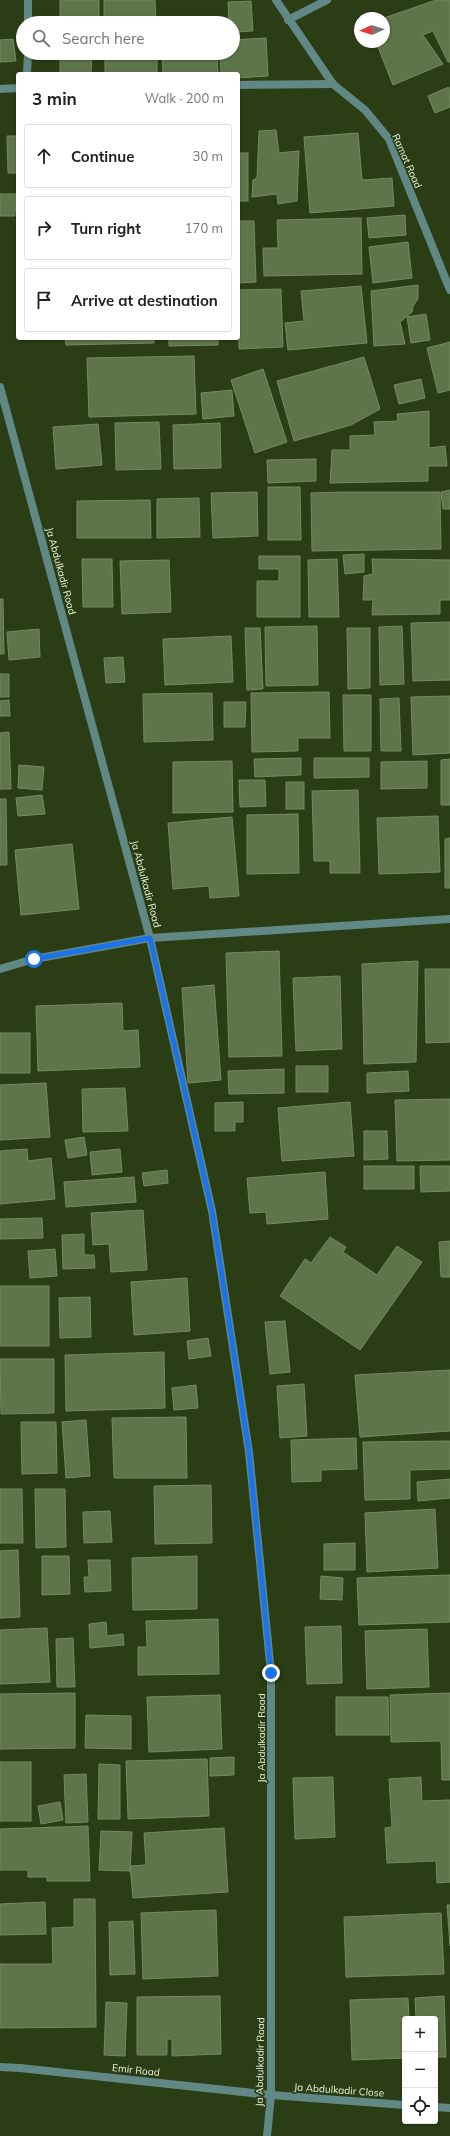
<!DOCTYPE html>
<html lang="en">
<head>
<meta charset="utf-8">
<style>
  body { margin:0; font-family:Mulish,sans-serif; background:#f6f6f6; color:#202124 }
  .controls { position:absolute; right:12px; bottom:12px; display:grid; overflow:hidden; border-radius:4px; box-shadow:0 1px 3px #0004 }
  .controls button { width:36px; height:36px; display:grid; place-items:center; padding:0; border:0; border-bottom:1px solid #e0e0e0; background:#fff; color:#202124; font:20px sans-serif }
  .compass { position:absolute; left:354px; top:12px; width:36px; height:36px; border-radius:50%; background:#fff; box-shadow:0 1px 3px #0004; rotate:267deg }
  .stop { position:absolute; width:12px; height:12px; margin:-9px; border:3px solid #1a73e8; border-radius:50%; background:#fff }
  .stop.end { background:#1a73e8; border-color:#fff; box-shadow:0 1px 4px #0008 }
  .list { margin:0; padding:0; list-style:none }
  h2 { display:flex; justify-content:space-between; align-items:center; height:52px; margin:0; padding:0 16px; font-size:17px }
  h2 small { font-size:13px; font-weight:400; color:#757577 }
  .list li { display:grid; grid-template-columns:26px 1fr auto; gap:12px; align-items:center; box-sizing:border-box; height:64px; margin:0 8px 8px; padding:0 8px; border:1px solid #e0e0e0; border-radius:4px }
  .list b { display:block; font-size:15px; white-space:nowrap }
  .list em { font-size:13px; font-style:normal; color:#757577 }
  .icon { flex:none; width:22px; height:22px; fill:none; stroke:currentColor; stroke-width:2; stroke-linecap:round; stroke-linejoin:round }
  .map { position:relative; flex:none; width:450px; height:2136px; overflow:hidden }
  .search { position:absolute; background:#fff; box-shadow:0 1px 3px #0004; left:16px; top:16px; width:224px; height:44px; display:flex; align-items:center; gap:10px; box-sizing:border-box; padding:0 14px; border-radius:22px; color:#757577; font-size:15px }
  .panel { position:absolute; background:#fff; box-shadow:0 1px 3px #0004; left:16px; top:72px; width:224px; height:268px; border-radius:4px }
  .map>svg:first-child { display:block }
  .building { fill:#5f7449; stroke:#758a5f }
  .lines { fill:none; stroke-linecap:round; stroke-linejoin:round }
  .minor { stroke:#618885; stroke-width:8 }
  .tertiary { stroke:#618885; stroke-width:8 }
  .route { stroke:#1a73e8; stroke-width:5 }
  .labels { text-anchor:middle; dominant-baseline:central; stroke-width:3.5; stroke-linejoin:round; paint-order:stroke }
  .street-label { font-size:10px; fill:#e8f5dd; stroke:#2b3d14 }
</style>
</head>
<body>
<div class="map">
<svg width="450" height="2136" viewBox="0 0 450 2136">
  <rect width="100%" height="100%" fill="#2b3d14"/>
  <g class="building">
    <rect x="60" y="0" width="39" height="23"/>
    <path d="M104,0H155L156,23H104Z"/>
    <path d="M436,0H450V62H448L433,31L423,35L443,64L393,85L376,42H384V18Z"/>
    <path d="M251,1L253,31L233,32V23H229L228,2Z"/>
    <path d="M266,38L268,76L238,78V74H221L220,53H233V40Z"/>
    <path d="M13,39L16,61L0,62V40Z"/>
    <path d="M60,53H92L91,74H60Z"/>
    <path d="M105,53H157V73L105,74Z"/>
    <path d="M162,53H217L218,74H163Z"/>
    <path d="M449,87L450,107L435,113L428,96Z"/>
    <path d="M276,130L279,153L299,151L297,201L278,204L277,194L252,197L253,180L257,178L259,131Z"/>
    <path d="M358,133L362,180L392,178L394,206L310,213L304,137Z"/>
    <path d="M7,136H18V173H8Z"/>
    <rect x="238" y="153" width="10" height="48"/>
    <path d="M0,194H16L15,216H0Z"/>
    <path d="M405,215L406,235L369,238L367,218Z"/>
    <path d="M361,218L362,274L264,276L263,248H278L277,220Z"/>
    <path d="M238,221H254L256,282L238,283Z"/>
    <path d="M408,242L412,278L373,283L369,247Z"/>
    <path d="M418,285V299L413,306L412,312L400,322L405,344L374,346L371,291Z"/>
    <path d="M361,286L367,343L288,350L285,323L304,321L301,291Z"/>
    <path d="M281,289L283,347L239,349L238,290Z"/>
    <path d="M426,314L430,340L411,343L407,317Z"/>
    <path d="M65,338H154V343L66,345Z"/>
    <path d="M169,338H218V345L169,346Z"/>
    <path d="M450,342V390L438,393L427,348Z"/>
    <path d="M194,356L196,414L89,417L87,358Z"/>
    <path d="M364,357L380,409L351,425L294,441L277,381Z"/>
    <path d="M263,369L287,442L255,453L231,380Z"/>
    <path d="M421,379L425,398L399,404L394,385Z"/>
    <path d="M232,390L234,416L203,419L201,393Z"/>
    <path d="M429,411V448L445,446L447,466H428V481L330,483L332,450H350V436L375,435L374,422L398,421L397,414Z"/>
    <path d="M159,422L161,469L116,470L115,423Z"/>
    <path d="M220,423L221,468L174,469L173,425Z"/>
    <path d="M98,424L102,465L56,469L53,427Z"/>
    <path d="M316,459V481L268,483L267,460Z"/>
    <path d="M268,487H300L301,540H268Z"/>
    <path d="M450,490V509H443L441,492Z"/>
    <path d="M257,492L258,536L213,538L211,493Z"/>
    <path d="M342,492H440L441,549L312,551L311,493Z"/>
    <path d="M199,498L200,537L157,538V499Z"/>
    <path d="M150,500L151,538H77V501Z"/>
    <path d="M364,554V572L345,574L343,555Z"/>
    <path d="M259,556H300V617H257V581H279V569H259Z"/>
    <path d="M82,559H112L113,607H83Z"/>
    <path d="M337,559L339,617H309L308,560Z"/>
    <path d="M372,559L450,560V600H440V614L372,615L373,600H363L364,576L373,574Z"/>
    <path d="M169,560L171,612L122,614L120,561Z"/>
    <path d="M0,599H3L4,654H0Z"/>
    <path d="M450,622V680L413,681L411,623Z"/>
    <path d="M317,626L318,685L266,686L265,627Z"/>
    <path d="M402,626L404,684L380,685L379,627Z"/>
    <path d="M245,628H260L263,689L247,690Z"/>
    <path d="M347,628H370V688L348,689Z"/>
    <path d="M39,629L40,657L9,660L7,632Z"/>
    <path d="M231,636L233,682L165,685L163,639Z"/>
    <path d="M123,657L125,682L106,683L104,658Z"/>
    <rect x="0" y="674" width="9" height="23"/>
    <path d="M329,692L330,738H298V751L252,752L251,693Z"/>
    <path d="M212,693L213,740L144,742L143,694Z"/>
    <path d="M343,695H371V751H344Z"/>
    <path d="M450,696V753L413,755L411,697Z"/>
    <path d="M399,698L401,751H381L380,699Z"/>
    <path d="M9,700L10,716H0V701Z"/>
    <path d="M224,702H246L245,727H224Z"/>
    <path d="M9,732L11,789H0V733Z"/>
    <path d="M301,758V775L255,777L254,759Z"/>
    <path d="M314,758H369V777L314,778Z"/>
    <path d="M450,759V805H441V760Z"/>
    <path d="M232,761L233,812L173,813V762Z"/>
    <path d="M427,761V788L381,789V762Z"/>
    <path d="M19,765L44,767L42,790L18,788Z"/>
    <path d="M239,780H265L266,806L240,807Z"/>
    <rect x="286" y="782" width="18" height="27"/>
    <path d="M358,790L360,873H330V861H314L312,791Z"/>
    <path d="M42,795L45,814L18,816L16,798Z"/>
    <path d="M0,799H6L7,865H0Z"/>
    <path d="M298,814L299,873L247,874V815Z"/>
    <path d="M438,816L440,872L379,874L377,818Z"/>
    <path d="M232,817L239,896L210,898L209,886L173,889L168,823Z"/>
    <path d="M450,838V888H445V839Z"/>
    <path d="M72,844L79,909L21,915L15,850Z"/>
    <path d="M279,951L282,1056L229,1057L226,953Z"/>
    <path d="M418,961L416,1062L364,1064L362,964Z"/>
    <path d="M425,969H450V1042L426,1043Z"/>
    <path d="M340,976L342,1049L296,1051L293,978Z"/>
    <path d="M214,985L221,1080L188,1083L182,988Z"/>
    <path d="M122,1003L123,1031L138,1030L140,1067L38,1071L36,1006Z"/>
    <rect x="0" y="1033" width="30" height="40"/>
    <rect x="296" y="1066" width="32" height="26"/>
    <path d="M284,1069V1093L229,1094L228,1071Z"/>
    <path d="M408,1071L409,1091L367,1093V1073Z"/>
    <path d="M46,1083L50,1137L0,1140V1085Z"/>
    <path d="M125,1088L128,1131L83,1132L82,1089Z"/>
    <path d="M450,1099V1160L397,1161L395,1100Z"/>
    <path d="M243,1102V1122H235V1131H215V1103Z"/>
    <path d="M350,1102L354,1156L282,1161L278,1108Z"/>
    <path d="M364,1131H387L388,1159L364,1160Z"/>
    <path d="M84,1137L87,1155L68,1158L65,1140Z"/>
    <path d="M27,1149L28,1161L51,1158L55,1199L0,1204V1151Z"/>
    <path d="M120,1149L122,1172L92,1175L90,1152Z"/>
    <rect x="364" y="1166" width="50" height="23"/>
    <path d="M420,1166H450V1191L421,1192Z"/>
    <path d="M167,1170L168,1183L144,1186L142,1173Z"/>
    <path d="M325,1172L328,1219L267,1224L266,1212L250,1213L247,1178Z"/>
    <path d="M134,1177L136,1202L66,1207L64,1182Z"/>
    <path d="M143,1210L147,1270L111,1272L109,1244L93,1245L91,1213Z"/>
    <path d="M42,1218L43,1238L0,1239V1219Z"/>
    <path d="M84,1234V1255H94L95,1268L63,1269L62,1235Z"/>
    <path d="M330,1237L346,1247L343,1252L377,1275L397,1246L422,1262L360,1350L280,1296L305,1259L311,1263Z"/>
    <path d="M450,1241V1277H441L439,1242Z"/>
    <path d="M55,1249L57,1276L30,1278L28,1251Z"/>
    <path d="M187,1278L190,1331L134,1335L131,1282Z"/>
    <rect x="0" y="1286" width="49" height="60"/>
    <path d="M90,1297L91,1337L60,1338L59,1298Z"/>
    <path d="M285,1321L290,1372L270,1374L265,1322Z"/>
    <path d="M208,1338L211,1356L189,1359L187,1341Z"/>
    <path d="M164,1352L165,1408L66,1411L65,1355Z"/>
    <path d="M0,1359H54V1413L1,1414Z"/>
    <path d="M450,1370V1431L360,1437L355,1375Z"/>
    <path d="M304,1384L307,1436L280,1438L277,1386Z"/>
    <path d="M196,1385L198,1408L174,1410L172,1388Z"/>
    <path d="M186,1417L187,1478H114L112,1418Z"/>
    <path d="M86,1420L90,1476L66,1478L62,1422Z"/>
    <path d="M21,1422H56L57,1473L22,1474Z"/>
    <path d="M356,1438L357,1469L321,1470V1481L292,1482L291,1440Z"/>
    <path d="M450,1441V1469L410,1470V1499L365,1500L363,1442Z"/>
    <path d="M450,1479V1498L418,1501L417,1482Z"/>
    <path d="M211,1485L212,1543L155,1544L154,1486Z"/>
    <path d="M0,1489H22L23,1543H0Z"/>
    <path d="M35,1489H65L66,1547L36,1548Z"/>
    <path d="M435,1509L438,1568L367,1572L365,1513Z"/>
    <path d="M110,1511L112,1542L84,1543L83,1512Z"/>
    <path d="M355,1543V1570H324V1544Z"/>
    <path d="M18,1550L20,1617L0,1618V1551Z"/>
    <path d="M42,1556H69L70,1594L42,1595Z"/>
    <path d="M197,1556V1609L133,1610L132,1558Z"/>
    <path d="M88,1560H110L111,1591L85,1592L84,1577H89Z"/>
    <path d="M450,1575V1622L359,1625L357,1578Z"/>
    <path d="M321,1576L343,1578L342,1600L320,1599Z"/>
    <path d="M218,1619L219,1674L138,1675V1647H147L146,1621Z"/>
    <path d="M106,1622L107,1636L123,1634L124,1645L90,1648L89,1624Z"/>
    <path d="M341,1626L342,1683L307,1684L305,1627Z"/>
    <path d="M47,1628L50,1682L0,1684V1630Z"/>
    <path d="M427,1629L429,1687L367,1689L365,1631Z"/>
    <path d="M73,1638L75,1687H57L56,1639Z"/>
    <path d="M75,1693V1748L0,1749V1694Z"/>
    <path d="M450,1693V1780H442L441,1741L391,1742L390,1695Z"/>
    <path d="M220,1695L222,1749L149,1752L147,1697Z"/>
    <path d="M336,1697H388L389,1735H336Z"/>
    <path d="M86,1715L131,1716V1749L85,1748Z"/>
    <path d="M234,1757V1775L210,1776V1758Z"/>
    <path d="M207,1759L209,1816L128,1819L126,1761Z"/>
    <rect x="0" y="1762" width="31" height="59"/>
    <path d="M99,1764L120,1765V1819H98Z"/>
    <path d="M86,1774L88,1822L66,1823L64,1775Z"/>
    <path d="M333,1777L335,1837L295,1839L293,1778Z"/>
    <path d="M421,1777L422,1801L450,1800V1882L437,1883L436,1861L387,1863L385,1828L392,1827L389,1779Z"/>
    <path d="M60,1802L63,1820L41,1824L38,1806Z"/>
    <path d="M88,1826L90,1881H47V1877H28V1870H0V1829Z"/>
    <path d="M224,1828L228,1892L133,1898L130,1866L146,1865L144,1833Z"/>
    <path d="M101,1831L132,1832L130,1871L99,1870Z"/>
    <path d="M74,1899H95L96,2027L0,2028V1964H53L52,1928L74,1927Z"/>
    <path d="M45,1902L46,1934L0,1935V1904Z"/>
    <path d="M447,1905H450V1946Z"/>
    <path d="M216,1910L218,1976L143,1979L141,1913Z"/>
    <path d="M441,1913L444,1974L346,1977L344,1917Z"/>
    <path d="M133,1921L135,1974L110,1975L109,1922Z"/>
    <path d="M220,1996L221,2054L172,2056V2039H167V2055H137V1997Z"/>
    <path d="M444,1996L446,2057H435V2019H416L415,1998Z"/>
    <path d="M408,1998L409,2019H405V2058L352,2060L350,2000Z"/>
    <path d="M106,2002L127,2003L125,2056L104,2055Z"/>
  </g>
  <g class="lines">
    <g class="minor">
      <path d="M288,20L327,0"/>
      <path d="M28,23V0"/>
      <path d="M27,74L28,53"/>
      <path d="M238,85L333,84"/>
      <path d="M0,89L18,88"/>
      <path d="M0,387L150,938L212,1211L249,1452L271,1673V2095L267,2136"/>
      <path d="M0,969L34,959L150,938L450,919"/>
      <path d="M0,2067L20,2068L271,2095L405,2105"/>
      <path d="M435,2107L450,2108"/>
    </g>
    <path class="tertiary" d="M276,0L333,84L365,110L389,139L450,290"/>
  </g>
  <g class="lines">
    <path class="route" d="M34,959L150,938L212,1211L249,1452L271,1673"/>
  </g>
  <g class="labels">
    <g class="street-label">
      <text transform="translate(407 161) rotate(66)">Ramat Road</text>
      <text transform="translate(61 571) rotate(75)">Ja Abdulkadir Road</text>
      <text transform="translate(146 884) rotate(75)">Ja Abdulkadir Road</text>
      <text transform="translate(261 1738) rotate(-90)">Ja Abdulkadir Road</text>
      <text transform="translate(260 2062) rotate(-89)">Ja Abdulkadir Road</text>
      <text transform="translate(136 2070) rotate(6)">Emir Road</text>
      <text transform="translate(339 2090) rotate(4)">Ja Abdulkadir Close</text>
    </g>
  </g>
</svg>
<div class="controls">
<button>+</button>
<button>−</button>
<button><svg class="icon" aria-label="locate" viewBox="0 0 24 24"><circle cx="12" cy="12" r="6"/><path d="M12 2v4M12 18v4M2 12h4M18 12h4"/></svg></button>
</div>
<svg class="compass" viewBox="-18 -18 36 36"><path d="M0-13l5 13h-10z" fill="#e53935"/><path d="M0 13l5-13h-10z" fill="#757577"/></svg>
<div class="stop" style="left:34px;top:959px"></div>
<div class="stop end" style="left:271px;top:1673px"></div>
<div class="search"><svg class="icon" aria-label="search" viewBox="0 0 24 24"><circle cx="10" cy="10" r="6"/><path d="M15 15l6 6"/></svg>Search here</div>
<section class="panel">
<h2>3 min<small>Walk · 200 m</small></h2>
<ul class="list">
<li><svg class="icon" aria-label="ahead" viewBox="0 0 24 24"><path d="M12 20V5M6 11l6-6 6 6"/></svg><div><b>Continue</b></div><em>30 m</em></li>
<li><svg class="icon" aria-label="right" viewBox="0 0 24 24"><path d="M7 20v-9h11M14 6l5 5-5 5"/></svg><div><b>Turn right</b></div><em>170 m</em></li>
<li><svg class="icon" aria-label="arrive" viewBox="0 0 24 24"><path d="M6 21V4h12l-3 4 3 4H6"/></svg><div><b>Arrive at destination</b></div></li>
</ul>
</section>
</div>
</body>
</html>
